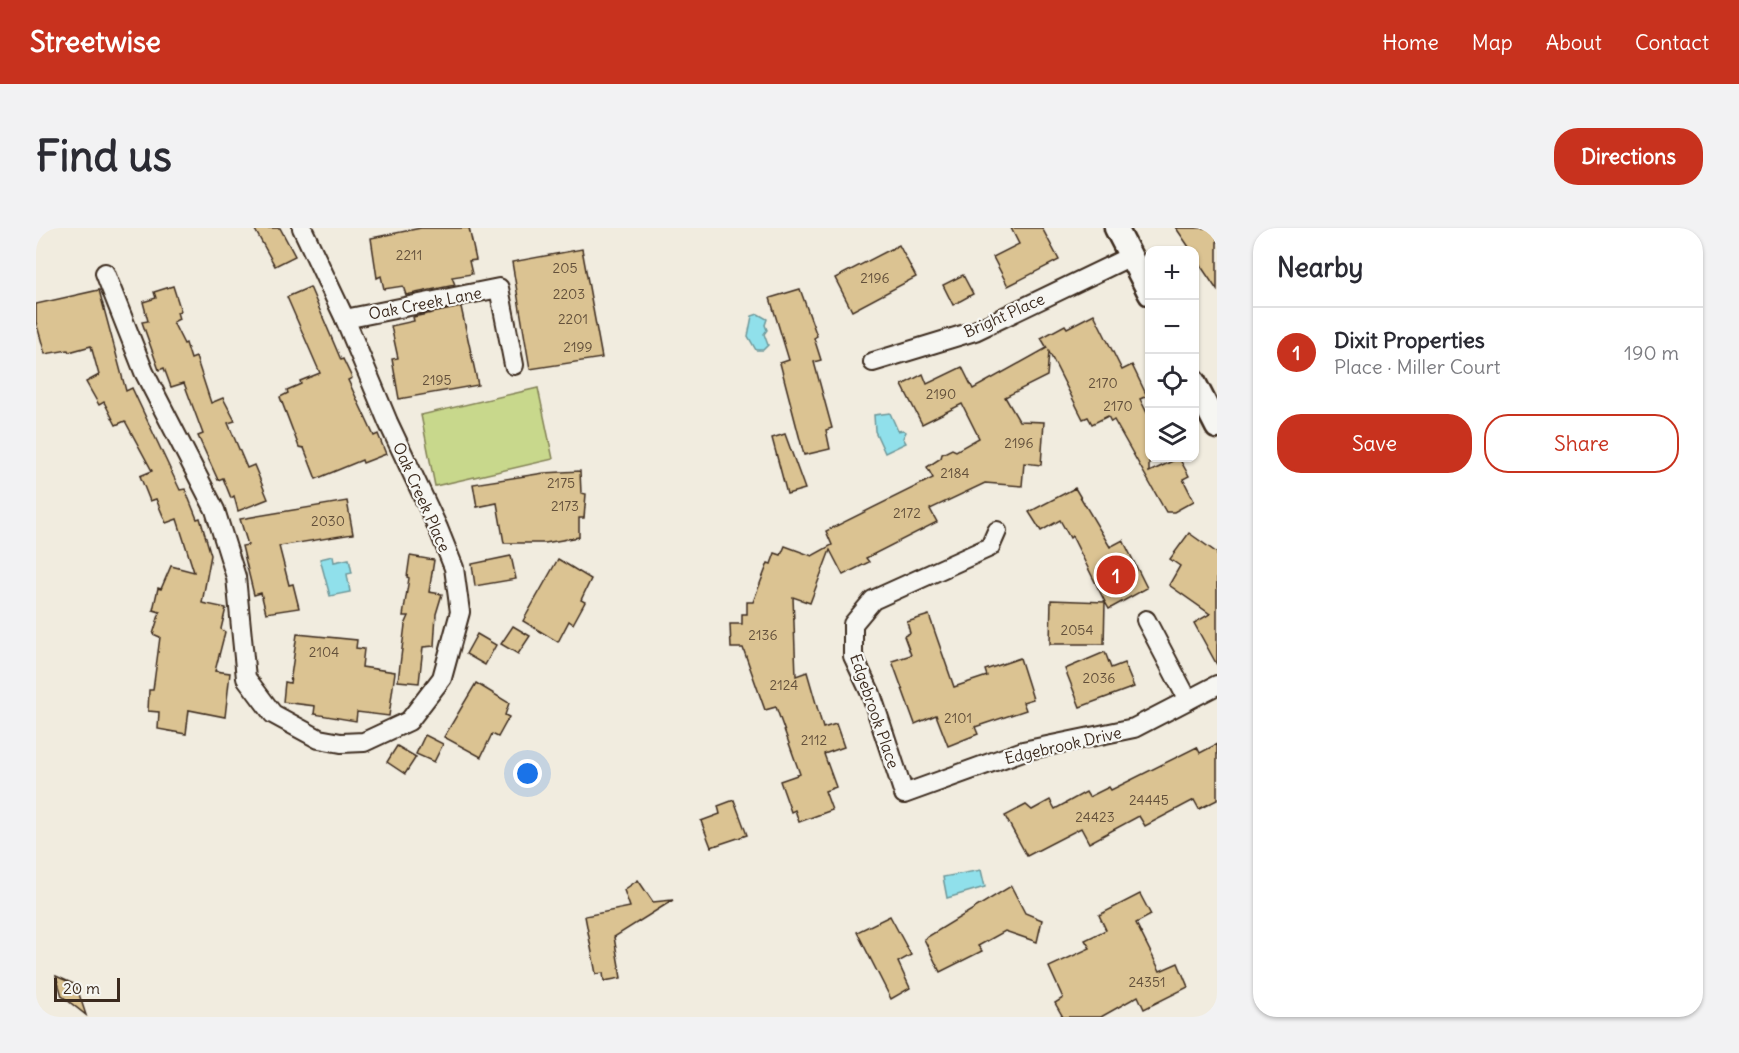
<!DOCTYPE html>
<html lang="en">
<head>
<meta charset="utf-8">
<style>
  body { margin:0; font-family:Delius,sans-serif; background:#f2f2f3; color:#2b2b33 }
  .controls { position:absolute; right:18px; top:18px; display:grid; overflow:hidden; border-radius:12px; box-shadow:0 2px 4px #0004 }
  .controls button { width:54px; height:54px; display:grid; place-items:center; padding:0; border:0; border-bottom:2px solid #e1e1e2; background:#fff; color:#2b2b33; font:30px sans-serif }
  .scale { position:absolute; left:18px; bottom:15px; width:66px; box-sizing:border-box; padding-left:6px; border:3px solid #3b2a1e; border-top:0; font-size:16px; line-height:21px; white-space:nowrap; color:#3b2a1e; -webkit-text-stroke:4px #f6f6f2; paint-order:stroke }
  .you { position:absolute; left:492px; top:546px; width:21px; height:21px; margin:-15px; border:4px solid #fff; border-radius:50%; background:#1a73e8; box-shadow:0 0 0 9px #1a73e833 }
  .badge { display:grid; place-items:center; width:39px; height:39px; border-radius:50%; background:#c8321e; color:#fff; font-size:20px; font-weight:700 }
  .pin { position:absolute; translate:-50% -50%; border:3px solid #fff; box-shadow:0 2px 6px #0006 }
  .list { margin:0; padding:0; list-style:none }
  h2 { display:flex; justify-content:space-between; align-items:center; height:78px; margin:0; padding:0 24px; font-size:26px }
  h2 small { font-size:20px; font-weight:400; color:#7c7c81 }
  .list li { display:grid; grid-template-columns:39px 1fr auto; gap:18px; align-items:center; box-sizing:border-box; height:90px; padding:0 24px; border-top:2px solid #e1e1e2 }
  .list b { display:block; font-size:22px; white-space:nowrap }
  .list p { margin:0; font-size:20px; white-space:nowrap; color:#7c7c81 }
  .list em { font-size:20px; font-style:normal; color:#7c7c81 }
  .actions { display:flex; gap:12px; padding:18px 24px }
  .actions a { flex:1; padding:14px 0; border:2px solid #c8321e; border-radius:24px; text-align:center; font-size:21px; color:#c8321e }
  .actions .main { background:#c8321e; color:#fff }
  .icon { flex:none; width:33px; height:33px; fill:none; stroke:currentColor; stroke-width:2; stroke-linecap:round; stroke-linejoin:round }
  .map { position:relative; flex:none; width:1181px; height:789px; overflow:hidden; border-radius:24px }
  header { display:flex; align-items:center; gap:36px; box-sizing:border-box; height:84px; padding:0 30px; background:#c8321e; color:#fff }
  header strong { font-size:28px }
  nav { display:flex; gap:33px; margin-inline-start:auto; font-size:21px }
  .intro { display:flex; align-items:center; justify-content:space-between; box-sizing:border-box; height:144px; padding:0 36px }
  h1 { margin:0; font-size:42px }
  .button { padding:15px 27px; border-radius:24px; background:#c8321e; color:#fff; font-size:21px; font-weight:700 }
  main { display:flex; gap:36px; padding:0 36px }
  aside { flex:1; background:#fff; border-radius:24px; box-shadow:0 2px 4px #0004 }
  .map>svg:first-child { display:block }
  .green { fill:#c8d88c; stroke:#828155; stroke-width:1.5 }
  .water { fill:#90e0eb; stroke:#6e9799; stroke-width:1.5 }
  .building { fill:#dbc392; stroke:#3b2a1e; stroke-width:1.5 }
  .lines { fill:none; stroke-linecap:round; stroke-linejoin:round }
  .minor-casing { stroke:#3b2a1e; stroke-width:22 }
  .tertiary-casing { stroke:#3b2a1e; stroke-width:27 }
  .minor { stroke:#f6f6f2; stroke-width:18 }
  .tertiary { stroke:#f6f6f2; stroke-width:22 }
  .labels { text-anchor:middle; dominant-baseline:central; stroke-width:4.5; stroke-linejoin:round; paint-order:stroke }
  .number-label { font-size:14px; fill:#63503b }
  .street-label { font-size:16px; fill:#3b2a1e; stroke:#f6f6f2 }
</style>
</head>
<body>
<header>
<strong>Streetwise</strong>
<nav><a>Home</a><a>Map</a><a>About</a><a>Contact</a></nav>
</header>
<div class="intro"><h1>Find us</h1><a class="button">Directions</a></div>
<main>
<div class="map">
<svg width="1181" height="789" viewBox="0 0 1181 789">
  <rect width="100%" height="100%" fill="#f1ecdf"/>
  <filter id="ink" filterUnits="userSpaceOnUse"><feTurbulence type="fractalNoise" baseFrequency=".0167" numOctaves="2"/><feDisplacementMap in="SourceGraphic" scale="12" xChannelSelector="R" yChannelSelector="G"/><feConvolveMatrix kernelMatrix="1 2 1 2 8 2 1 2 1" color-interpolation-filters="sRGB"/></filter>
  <g filter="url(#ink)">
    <path class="green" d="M502,160L517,231L399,258L385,187Z"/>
    <g class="water">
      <path d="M722,86L731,91L729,97L731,102L728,106L732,117L727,122H720L712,108L716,88Z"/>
      <path d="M854,185L862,203L867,202L870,204L867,210L870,215L849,225L839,203L838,187Z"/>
      <path d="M297,328L298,334L313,331L316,345L311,346L314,364L294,368L284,331Z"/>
      <path d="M945,642L949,659L911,670L907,649Z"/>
    </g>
    <g class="building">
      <path d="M218,0H244L259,28L239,38Z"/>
      <path d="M385,0H433L440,32L433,33L436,46L416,49L419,57L370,67L367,58L348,61L345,48L341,50L335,10Z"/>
      <path d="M975,0H1006L1023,32L972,58L957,29L983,16Z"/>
      <path d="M1140,0H1181V62L1158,28V22H1155Z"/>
      <path d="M863,17L880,49L816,83L799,50Z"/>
      <path d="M546,21L566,130L494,141L476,34Z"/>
      <path d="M927,47L937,66L917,77L907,57Z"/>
      <path d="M137,58L145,83L141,84L143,91L137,94L148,116L150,115L155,131L160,129L175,175L187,170L199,193L192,195L211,240L218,237L232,271L202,283L198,268L195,270L187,250L182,252L162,208L167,206L148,155L135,159L128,140L123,142L106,94L112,93L107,74L120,70L118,64Z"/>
      <path d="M274,59L305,132L307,131L316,150L312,152L338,208L342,206L350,226L327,235L326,232L280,251L268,220L263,219L244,169L252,165L251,162L265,156L264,153L284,145L251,69Z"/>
      <path d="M764,61L781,108L778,110L785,132L778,134L796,200L790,202L794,221L768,227L744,135L753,132L734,70Z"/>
      <path d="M63,62L90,163L96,160L144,262L149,261L161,291L164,290L175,327L166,375L190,380L185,401L189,404L179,443L194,445L189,489L153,482L150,506L122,501L123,484L112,483L113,462H117L124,409L117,406L124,384L117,382L122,360L125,361L135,338L158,344L141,291L130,295L120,271L114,273L104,248L116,243L89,193L80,197L68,174L63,177L50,154L63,147L55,118L33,124L32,122L9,126L0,94V76Z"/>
      <path d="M425,79L442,157L363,171L356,131L362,130L355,98L378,93L377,89Z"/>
      <path d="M1058,86L1086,142L1096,137L1111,168L1104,171L1113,189V244L1143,230L1153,248L1147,251L1158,273L1138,284H1130L1078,192L1075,194L1072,188L1056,196L1052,189L1047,191L1013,124L1011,148L969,169L983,193L1008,194L1005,237L988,235L986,258L949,255L894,281L901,294L830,330L833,334L807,347L794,322L774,375L757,369L760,448L771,444L787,500L800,496L808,519L788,526L800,559L789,563L796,582L763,594L759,582L755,584L744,553L764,546L740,479L729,482L707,420H695L694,396H706V386H711V374H717L732,335L735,336L739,325L745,327L749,318L776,328L796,317L790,303L897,250L891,239L905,230L906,226L916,221L920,223L943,210L926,176L886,196L866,157L887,146L891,156L926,139L937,161L1011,120L1005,110L1029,97L1031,100Z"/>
      <path d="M749,206L769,261L751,266L736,210Z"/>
      <path d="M544,243L545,265L550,266L548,290H543V309L509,315H468L461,275L441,279L437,256L508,245Z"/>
      <path d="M1039,260L1074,319L1087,312L1111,360L1073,381L1069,374L1068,416H1014L1015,372L1069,374L1036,308L1034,310L1024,292L1005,303L993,284Z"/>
      <path d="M311,273L317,306L243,318L253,357L257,356L263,380L230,385L225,365L218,367L206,318L212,317L204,291Z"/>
      <path d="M1153,305L1181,325V437L1158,395L1174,386L1133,357L1144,338L1134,331Z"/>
      <path d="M374,328L398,332L393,364L406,366L400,386L398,418L387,419L383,455L362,453L369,397L373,388H367L373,350L371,349Z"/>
      <path d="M475,328L480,351L439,358L436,336Z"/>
      <path d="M522,331L555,351L545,372L549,374L537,396L533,393L522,414L487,393Z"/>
      <path d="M893,387L918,459L951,448L949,442L984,430L997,471L987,474L990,482L939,499L942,506L912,518L900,487L879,496L856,433L875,427L868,408L874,405L871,394Z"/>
      <path d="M477,398L494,408L482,426L465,416Z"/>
      <path d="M261,406L321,412L320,420L328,421L326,439L359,444L353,488L321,484L320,493L278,486L279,478L247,474L249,454L254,455Z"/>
      <path d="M441,406L460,417L449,437L430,426Z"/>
      <path d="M1069,424L1075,440L1088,435L1098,459L1044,479L1029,441Z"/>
      <path d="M440,455L473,475L469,487L473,489L462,509L456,506L445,529L408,509Z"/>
      <path d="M389,507L407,516L398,534L380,526Z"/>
      <path d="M1181,516V572L1163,581L1158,572L1109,598L1103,588L1053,615L1045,600L991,628L969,588L990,577L996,582L1014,572L1019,581L1050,564L1053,569L1073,559L1075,562L1161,519L1164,525Z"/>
      <path d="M361,518L380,529L369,546L351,534Z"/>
      <path d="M698,572L711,607L675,619L665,593L684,586L682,578Z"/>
      <path d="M602,652L617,674L637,672L578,709L585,750L568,753L567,745L560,746L549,688L594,679L588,662Z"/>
      <path d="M975,658L989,685L1006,692L1001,714L969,703L942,718L946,723L904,744L888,711Z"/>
      <path d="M1104,666L1115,687L1100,695L1124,743L1142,735L1152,759L1108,781L1102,768L1065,789H1027L1019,775L1027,770L1013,739L1054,720L1049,712L1070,702L1063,687Z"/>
      <path d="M854,688L875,727L862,734L874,760L855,771L821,704Z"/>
      <path d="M20,748L40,757L50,787L26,768Z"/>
    </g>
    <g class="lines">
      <g class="minor-casing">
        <g id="minor">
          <path d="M69,45L108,144L179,282L200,349L210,450L237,486L283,511L305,515L328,514L373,493L406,450L424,384L418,340L402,300L352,194L309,91L266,0"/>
          <path d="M309,91L463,60L478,137"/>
          <path d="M837,134L939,103L1095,28"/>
          <path d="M961,303L954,319L837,372L817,396V428L835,466L868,566L987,523L1098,500L1181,457"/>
          <path d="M1110,392L1152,472"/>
        </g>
      </g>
      <g class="tertiary-casing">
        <g id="tertiary">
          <path d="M1080,0L1114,66"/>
          <path d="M1158,154L1181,199"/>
        </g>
      </g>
      <use href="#minor" class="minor"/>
      <use href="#tertiary" class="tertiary"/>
    </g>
  </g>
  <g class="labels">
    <g class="number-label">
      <text x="373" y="27">2211</text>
      <text x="529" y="40">205</text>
      <text x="839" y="50">2196</text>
      <text x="533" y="66">2203</text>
      <text x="537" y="91">2201</text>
      <text x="542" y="119">2199</text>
      <text x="401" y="152">2195</text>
      <text x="1067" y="155">2170</text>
      <text x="905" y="166">2190</text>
      <text x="1082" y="178">2170</text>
      <text x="983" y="215">2196</text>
      <text x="919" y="245">2184</text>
      <text x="525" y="255">2175</text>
      <text x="529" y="278">2173</text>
      <text x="871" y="285">2172</text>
      <text x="292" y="293">2030</text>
      <text x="1041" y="402">2054</text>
      <text x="727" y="407">2136</text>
      <text x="288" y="424">2104</text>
      <text x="1063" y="450">2036</text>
      <text x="748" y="457">2124</text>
      <text x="922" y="490">2101</text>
      <text x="778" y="512">2112</text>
      <text x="1113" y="572">24445</text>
      <text x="1059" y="589">24423</text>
      <text x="1111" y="754">24351</text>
    </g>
    <g class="street-label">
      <text transform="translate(389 75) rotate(-11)">Oak Creek Lane</text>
      <text transform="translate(968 87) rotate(-24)">Bright Place</text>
      <text transform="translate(386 269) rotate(66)">Oak Creek Place</text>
      <text transform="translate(839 483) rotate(71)">Edgebrook Place</text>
      <text transform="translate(1027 517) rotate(-13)">Edgebrook Drive</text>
    </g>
  </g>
</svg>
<div class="controls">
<button>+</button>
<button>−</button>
<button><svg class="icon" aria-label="locate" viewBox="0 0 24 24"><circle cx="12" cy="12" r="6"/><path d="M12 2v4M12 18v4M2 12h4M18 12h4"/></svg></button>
<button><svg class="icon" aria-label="layers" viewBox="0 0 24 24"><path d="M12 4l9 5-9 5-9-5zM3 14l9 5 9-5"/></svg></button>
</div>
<div class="scale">20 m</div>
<div class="you"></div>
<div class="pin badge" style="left:1080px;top:347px">1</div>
</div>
<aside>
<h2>Nearby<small></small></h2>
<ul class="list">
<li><span class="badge">1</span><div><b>Dixit Properties</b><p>Place · Miller Court</p></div><em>190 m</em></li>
</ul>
<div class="actions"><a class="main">Save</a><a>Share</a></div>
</aside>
</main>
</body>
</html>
